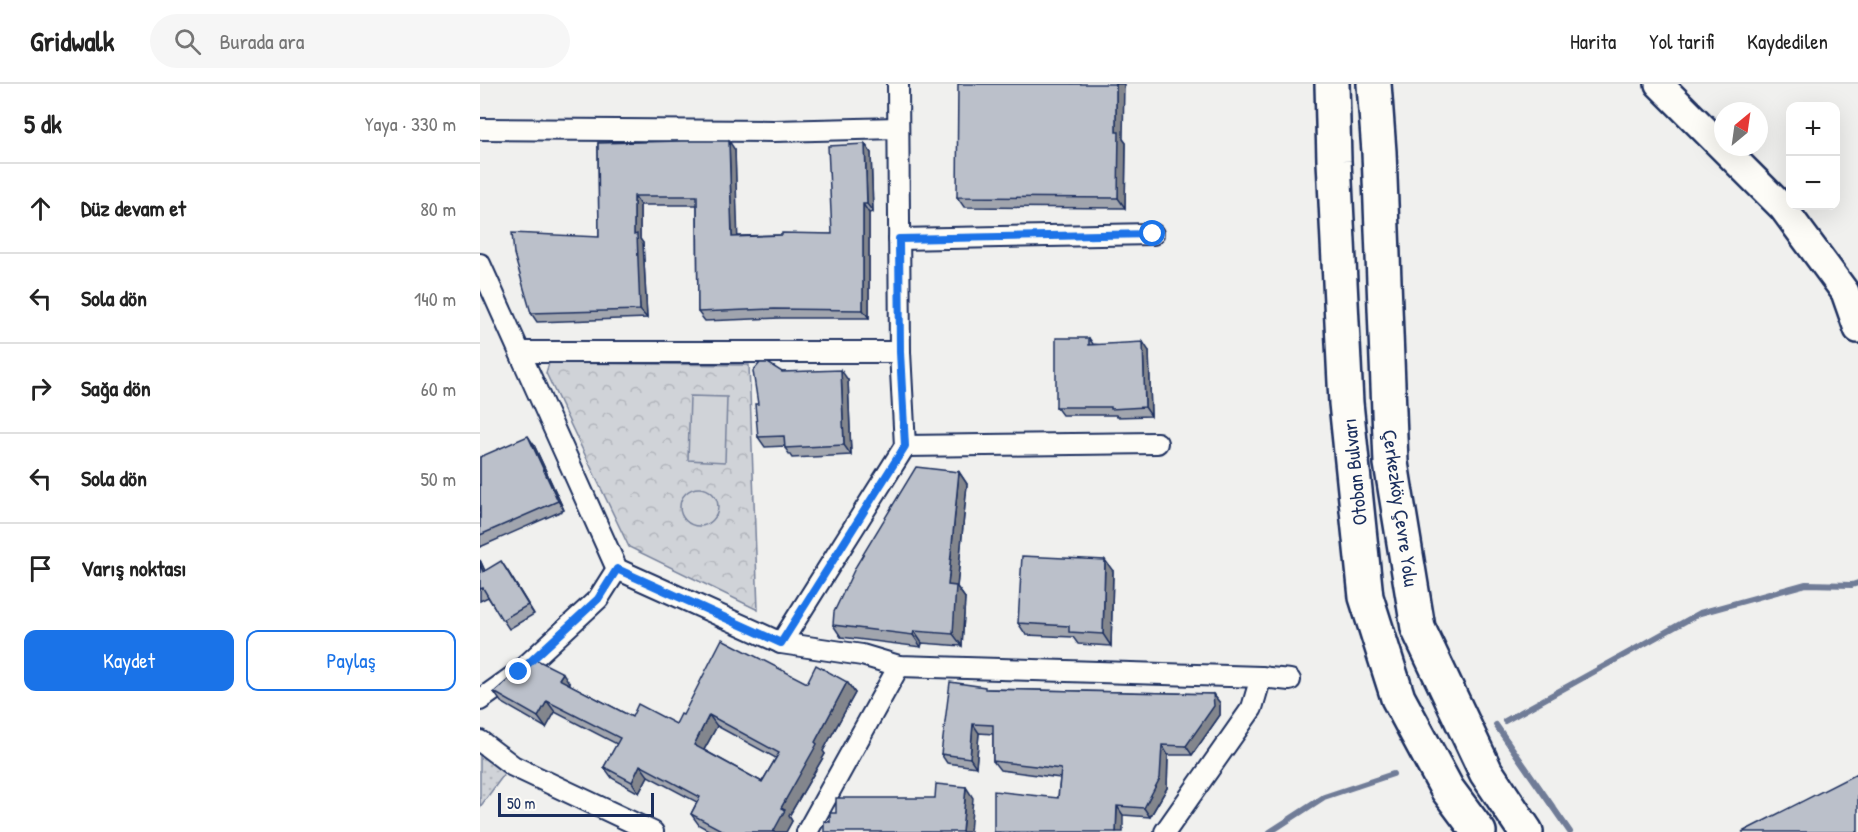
<!DOCTYPE html>
<html lang="tr">
<head>
<meta charset="utf-8">
<style>
  body { margin:0; font-family:"Patrick Hand",sans-serif; background:#f6f6f6; color:#222 }
  .controls { position:absolute; right:18px; top:18px; display:grid; overflow:hidden; border-radius:12px; box-shadow:0 6px 24px #0002 }
  .controls button { width:54px; height:54px; display:grid; place-items:center; padding:0; border:0; border-bottom:2px solid #e0e0e0; background:#fff; color:#222; font:30px sans-serif }
  .compass { position:absolute; left:1234px; top:18px; width:54px; height:54px; border-radius:50%; background:#fff; box-shadow:0 6px 24px #0002; rotate:29deg }
  .scale { position:absolute; left:18px; bottom:15px; width:156px; box-sizing:border-box; padding-left:6px; border:3px solid #1b2f5e; border-top:0; font-size:16px; line-height:21px; white-space:nowrap; color:#1b2f5e; -webkit-text-stroke:4px #fdfcf7; paint-order:stroke }
  .stop { position:absolute; width:18px; height:18px; margin:-14px; border:4px solid #1a73e8; border-radius:50%; background:#fff }
  .stop.end { background:#1a73e8; border-color:#fff; box-shadow:0 2px 6px #0008 }
  .list { margin:0; padding:0; list-style:none }
  h2 { display:flex; justify-content:space-between; align-items:center; height:78px; margin:0; padding:0 24px; font-size:26px }
  h2 small { font-size:20px; font-weight:400; color:#767676 }
  .list li { display:grid; grid-template-columns:39px 1fr auto; gap:18px; align-items:center; box-sizing:border-box; height:90px; padding:0 24px; border-top:2px solid #e0e0e0 }
  .list b { display:block; font-size:22px; white-space:nowrap }
  .list em { font-size:20px; font-style:normal; color:#767676 }
  .actions { display:flex; gap:12px; padding:18px 24px }
  .actions a { flex:1; padding:14px 0; border:2px solid #1a73e8; border-radius:12px; text-align:center; font-size:21px; color:#1a73e8 }
  .actions .main { background:#1a73e8; color:#fff }
  .icon { flex:none; width:33px; height:33px; fill:none; stroke:currentColor; stroke-width:2; stroke-linecap:round; stroke-linejoin:round }
  .map { position:relative; flex:none; width:1378px; height:748px; overflow:hidden }
  header { display:flex; align-items:center; gap:36px; box-sizing:border-box; height:84px; padding:0 30px; background:#fff; border-bottom:2px solid #e0e0e0 }
  header strong { font-size:28px }
  nav { display:flex; gap:33px; margin-inline-start:auto; font-size:21px }
  .search { width:420px; height:54px; background:#f6f6f6; display:flex; align-items:center; gap:15px; box-sizing:border-box; padding:0 21px; border-radius:33px; color:#767676; font-size:22px }
  main { display:flex }
  aside { flex:1; background:#fff }
  .map>svg:first-child { display:block }
  .grass { fill:url(#grass-dots); stroke:#76819b; stroke-width:1.5 }
  .park { fill:url(#park-crowns); stroke:#76819b; stroke-width:1.5 }
  .pitch { fill:#d0d3d8; stroke:#76819b; stroke-width:1.5 }
  .lines { fill:none; stroke-linecap:round; stroke-linejoin:round }
  .stream { stroke:#6f7b97; stroke-width:6 }
  .street-casing { stroke:#1b2f5e; stroke-width:24 }
  .secondary-casing { stroke:#1b2f5e; stroke-width:32 }
  .highway-casing { stroke:#1b2f5e; stroke-width:38 }
  .street { stroke:#fdfcf7; stroke-width:20 }
  .secondary { stroke:#fdfcf7; stroke-width:27 }
  .highway { stroke:#fdfcf7; stroke-width:33 }
  .wall { fill:#a1a5ae; stroke:#1b2f5e; stroke-width:1.5; fill-rule:evenodd }
  .shaded-wall { fill:#83868d; stroke:#1b2f5e; stroke-width:1.5 }
  .building { fill:#bbc0ca; stroke:#1b2f5e; stroke-width:1.5; fill-rule:evenodd }
  .route { stroke:#1a73e8; stroke-width:8 }
  .labels { text-anchor:middle; dominant-baseline:central; stroke-width:4.5; stroke-linejoin:round; paint-order:stroke }
  .street-label { font-size:20px; fill:#1b2f5e; stroke:#fdfcf7 }
</style>
</head>
<body>
<header>
<strong>Gridwalk</strong>
<div class="search"><svg class="icon" aria-label="search" viewBox="0 0 24 24"><circle cx="10" cy="10" r="6"/><path d="M15 15l6 6"/></svg>Burada ara</div>
<nav><a>Harita</a><a>Yol tarifi</a><a>Kaydedilen</a></nav>
</header>
<main>
<aside>
<h2>5 dk<small>Yaya · 330 m</small></h2>
<ul class="list">
<li><svg class="icon" aria-label="ahead" viewBox="0 0 24 24"><path d="M12 20V5M6 11l6-6 6 6"/></svg><div><b>Düz devam et</b></div><em>80 m</em></li>
<li><svg class="icon" aria-label="left" viewBox="0 0 24 24"><path d="M17 20v-9H6M10 6l-5 5 5 5"/></svg><div><b>Sola dön</b></div><em>140 m</em></li>
<li><svg class="icon" aria-label="right" viewBox="0 0 24 24"><path d="M7 20v-9h11M14 6l5 5-5 5"/></svg><div><b>Sağa dön</b></div><em>60 m</em></li>
<li><svg class="icon" aria-label="left" viewBox="0 0 24 24"><path d="M17 20v-9H6M10 6l-5 5 5 5"/></svg><div><b>Sola dön</b></div><em>50 m</em></li>
<li><svg class="icon" aria-label="arrive" viewBox="0 0 24 24"><path d="M6 21V4h12l-3 4 3 4H6"/></svg><div><b>Varış noktası</b></div></li>
</ul>
<div class="actions"><a class="main">Kaydet</a><a>Paylaş</a></div>
</aside>
<div class="map">
<svg width="1378" height="748" viewBox="0 0 1378 748">
  <defs>
    <pattern id="grass-dots" width="8" height="8" patternUnits="userSpaceOnUse" patternTransform="scale(1.5)"><rect width="8" height="8" fill="#d0d3d8"/><path d="M2 2h.1M6 6h.1" fill="none" stroke="#b2b5bc" stroke-width="1.8" stroke-linecap="round"/></pattern>
    <pattern id="park-crowns" width="20" height="18" patternUnits="userSpaceOnUse" patternTransform="scale(1.5)"><rect width="20" height="18" fill="#d0d3d8"/><path d="M2 6a3 3 0 1 1 6 0M12 15a3 3 0 1 1 6 0" fill="none" stroke="#b2b5bc"/></pattern>
  </defs>
  <rect width="100%" height="100%" fill="#f0f0ee"/>
  <filter id="ink" filterUnits="userSpaceOnUse"><feTurbulence type="fractalNoise" baseFrequency=".0167" numOctaves="2"/><feDisplacementMap in="SourceGraphic" scale="12" xChannelSelector="R" yChannelSelector="G"/><feConvolveMatrix kernelMatrix="1 2 1 2 8 2 1 2 1" color-interpolation-filters="sRGB"/></filter>
  <g filter="url(#ink)">
    <path class="grass" d="M0,668L25,689L0,723Z"/>
    <path class="park" d="M69,279L269,281L278,526L149,463L66,289Z"/>
    <g class="pitch">
      <path d="M210,312L247,313L245,378L208,376Z"/>
      <circle cx="219" cy="423" r="19"/>
    </g>
    <g class="lines">
      <g class="stream">
        <path d="M1025,637L1220,529L1326,500L1372,501L1378,499"/>
        <path d="M1016,641L1090,748"/>
        <path d="M790,748L844,713L913,690"/>
      </g>
      <g class="street-casing">
        <g id="street">
          <path d="M418,0L420,268L425,362L677,359"/>
          <path d="M0,45L294,47L418,44"/>
          <path d="M419,155L673,150"/>
          <path d="M0,180L137,485L301,559L425,362"/>
          <path d="M40,268H420"/>
          <path d="M301,559L382,571L419,582L781,593L810,596"/>
          <path d="M0,616L39,588L118,515L137,485"/>
          <path d="M0,657L33,682L173,748"/>
          <path d="M327,748L419,582"/>
          <path d="M685,748L772,624L781,593"/>
        </g>
      </g>
      <g class="secondary-casing">
        <path id="secondary" d="M1179,0L1303,124L1365,208L1378,245"/>
      </g>
      <g class="highway-casing">
        <g id="highway">
          <path d="M852,0L854,77L866,319L886,513L918,614L967,705L999,748"/>
          <path d="M894,0L899,68L911,379L938,544L1006,688L1046,748"/>
        </g>
      </g>
      <use href="#street" class="street"/>
      <use href="#secondary" class="secondary"/>
      <use href="#highway" class="highway"/>
    </g>
    <g class="wall">
      <path d="M643,55L646,59L645,124L484,123L477,113Z"/>
      <path d="M118,59L255,66L257,152L352,150L385,60L391,69L393,128L389,129V234H300L225,237L218,228L217,121H160V155L163,159L167,234L57,238L51,229L119,153Z"/>
      <path d="M609,254L613,260L669,267L671,332L637,333L636,331H582L576,323Z"/>
      <path d="M302,288L368,296L371,371L312,374L305,364V362L285,363L278,353V320Z"/>
      <path d="M54,361L84,426L0,463V373Z"/>
      <path d="M479,388L487,400L477,503L485,514L482,562L442,559L441,563L361,553L353,541Z"/>
      <path d="M0,476L5,487L27,486L54,530L29,545L8,513L0,517Z"/>
      <path d="M633,487L631,562L598,560L593,553L546,551L538,539Z"/>
      <path d="M367,598L375,609L343,667L345,670L309,732L312,737L306,748H232L219,741L211,730L217,718L168,692L159,709L132,694L124,683L137,660L75,628L66,644L21,618L14,608L90,600V601L152,633L196,640L203,631L327,599ZM237,642L296,674L282,698L224,666Z"/>
      <path d="M507,605L733,610L740,619V631L712,671H688L687,704L670,733L643,731L578,714L580,694L520,686L513,677V650L499,649L496,683L467,679L461,670Z"/>
    </g>
    <g class="shaded-wall">
      <path d="M636,0H644L643,55L646,59L645,124L638,114L636,48Z"/>
      <path d="M249,57L255,66L258,161L252,153Z"/>
      <path d="M385,60L391,69L393,128L387,120Z"/>
      <path d="M154,112L160,121V155L163,159L167,234L160,226L154,151Z"/>
      <path d="M383,120L389,129V234L383,226Z"/>
      <path d="M663,258L669,267L671,332L665,323Z"/>
      <path d="M361,286L368,296L371,371L364,361Z"/>
      <path d="M48,352L54,361L84,426L78,417Z"/>
      <path d="M479,388L487,400L477,503L485,514L482,562L473,550L468,501Z"/>
      <path d="M0,476L9,496L3,488L0,480Z"/>
      <path d="M625,476L633,487L631,562L623,550Z"/>
      <path d="M21,477L27,486L54,530L48,521Z"/>
      <path d="M434,547L442,559L441,563L433,551Z"/>
      <path d="M83,589L90,600L87,606L79,595Z"/>
      <path d="M367,598L375,609L343,667L345,670L309,732L312,737L306,748H293L301,724L335,658Z"/>
      <path d="M733,610L740,619V631L712,671L706,662Z"/>
      <path d="M67,617L75,628L66,644L58,633Z"/>
      <path d="M229,631L237,642L221,671L214,661Z"/>
      <path d="M493,640L499,649L496,683L490,674Z"/>
      <path d="M682,661L688,671L687,704L670,733L664,724Z"/>
      <path d="M160,681L168,692L159,709L152,698Z"/>
      <path d="M486,703L493,714L490,748H482Z"/>
      <path d="M637,722L643,731V748H636Z"/>
    </g>
    <g class="building">
      <path d="M478,0H636V48H639L638,114L477,113Z"/>
      <path d="M201,57H249L252,153L302,151V149L352,150L348,62L385,60L387,120H383V226L294,225L218,228L217,112H154V151L157,150L160,226L51,229L34,170L32,149L119,153L118,59Z"/>
      <path d="M576,254H609V261L663,258L665,323L631,325V323H576Z"/>
      <path d="M280,279H288L302,288L361,286L364,361L305,364L304,352L278,353L275,320H278L273,287Z"/>
      <path d="M48,352L78,417L0,451V373Z"/>
      <path d="M436,383L479,388L468,501L476,502L473,550L434,547L433,551L353,541L354,528L376,482Z"/>
      <path d="M542,472L625,476L623,550L589,548V542L538,539Z"/>
      <path d="M21,477L48,521L22,536L3,504L0,505V480L3,488Z"/>
      <path d="M242,555L327,599L336,581L367,598L335,658L337,660L301,724L305,726L293,748H245L211,730L220,713L160,681L152,698L124,683L140,654L67,617L58,633L14,608L53,574L83,589L79,595L152,633L158,620L196,640L201,630L203,631ZM229,631L299,669L282,698L214,661Z"/>
      <path d="M470,598L505,603V605L733,610L734,622L706,662L682,661L680,694L664,724L637,722L636,748H514V707L578,714L581,685L513,677V641L493,640L490,674L461,670Z"/>
      <path d="M1378,689V748H1262Z"/>
      <path d="M456,700L486,703L482,748H344V737L350,738V729H356V714H455Z"/>
    </g>
  </g>
  <g class="lines" filter="url(#ink)">
    <path class="route" d="M39,588L118,515L137,485L301,559L425,362L420,268L419,155L673,150"/>
  </g>
  <g class="labels">
    <g class="street-label">
      <text transform="translate(874 388) rotate(-96)">Otoban Bulvarı</text>
      <text transform="translate(921 424) rotate(82)">Çerkezköy Çevre Yolu</text>
    </g>
  </g>
</svg>
<div class="controls">
<button>+</button>
<button>−</button>
</div>
<svg class="compass" viewBox="-18 -18 36 36"><path d="M0-13l5 13h-10z" fill="#e53935"/><path d="M0 13l5-13h-10z" fill="#767676"/></svg>
<div class="scale">50 m</div>
<div class="stop" style="left:673px;top:150px"></div>
<div class="stop end" style="left:39px;top:588px"></div>
</div>
</main>
</body>
</html>
